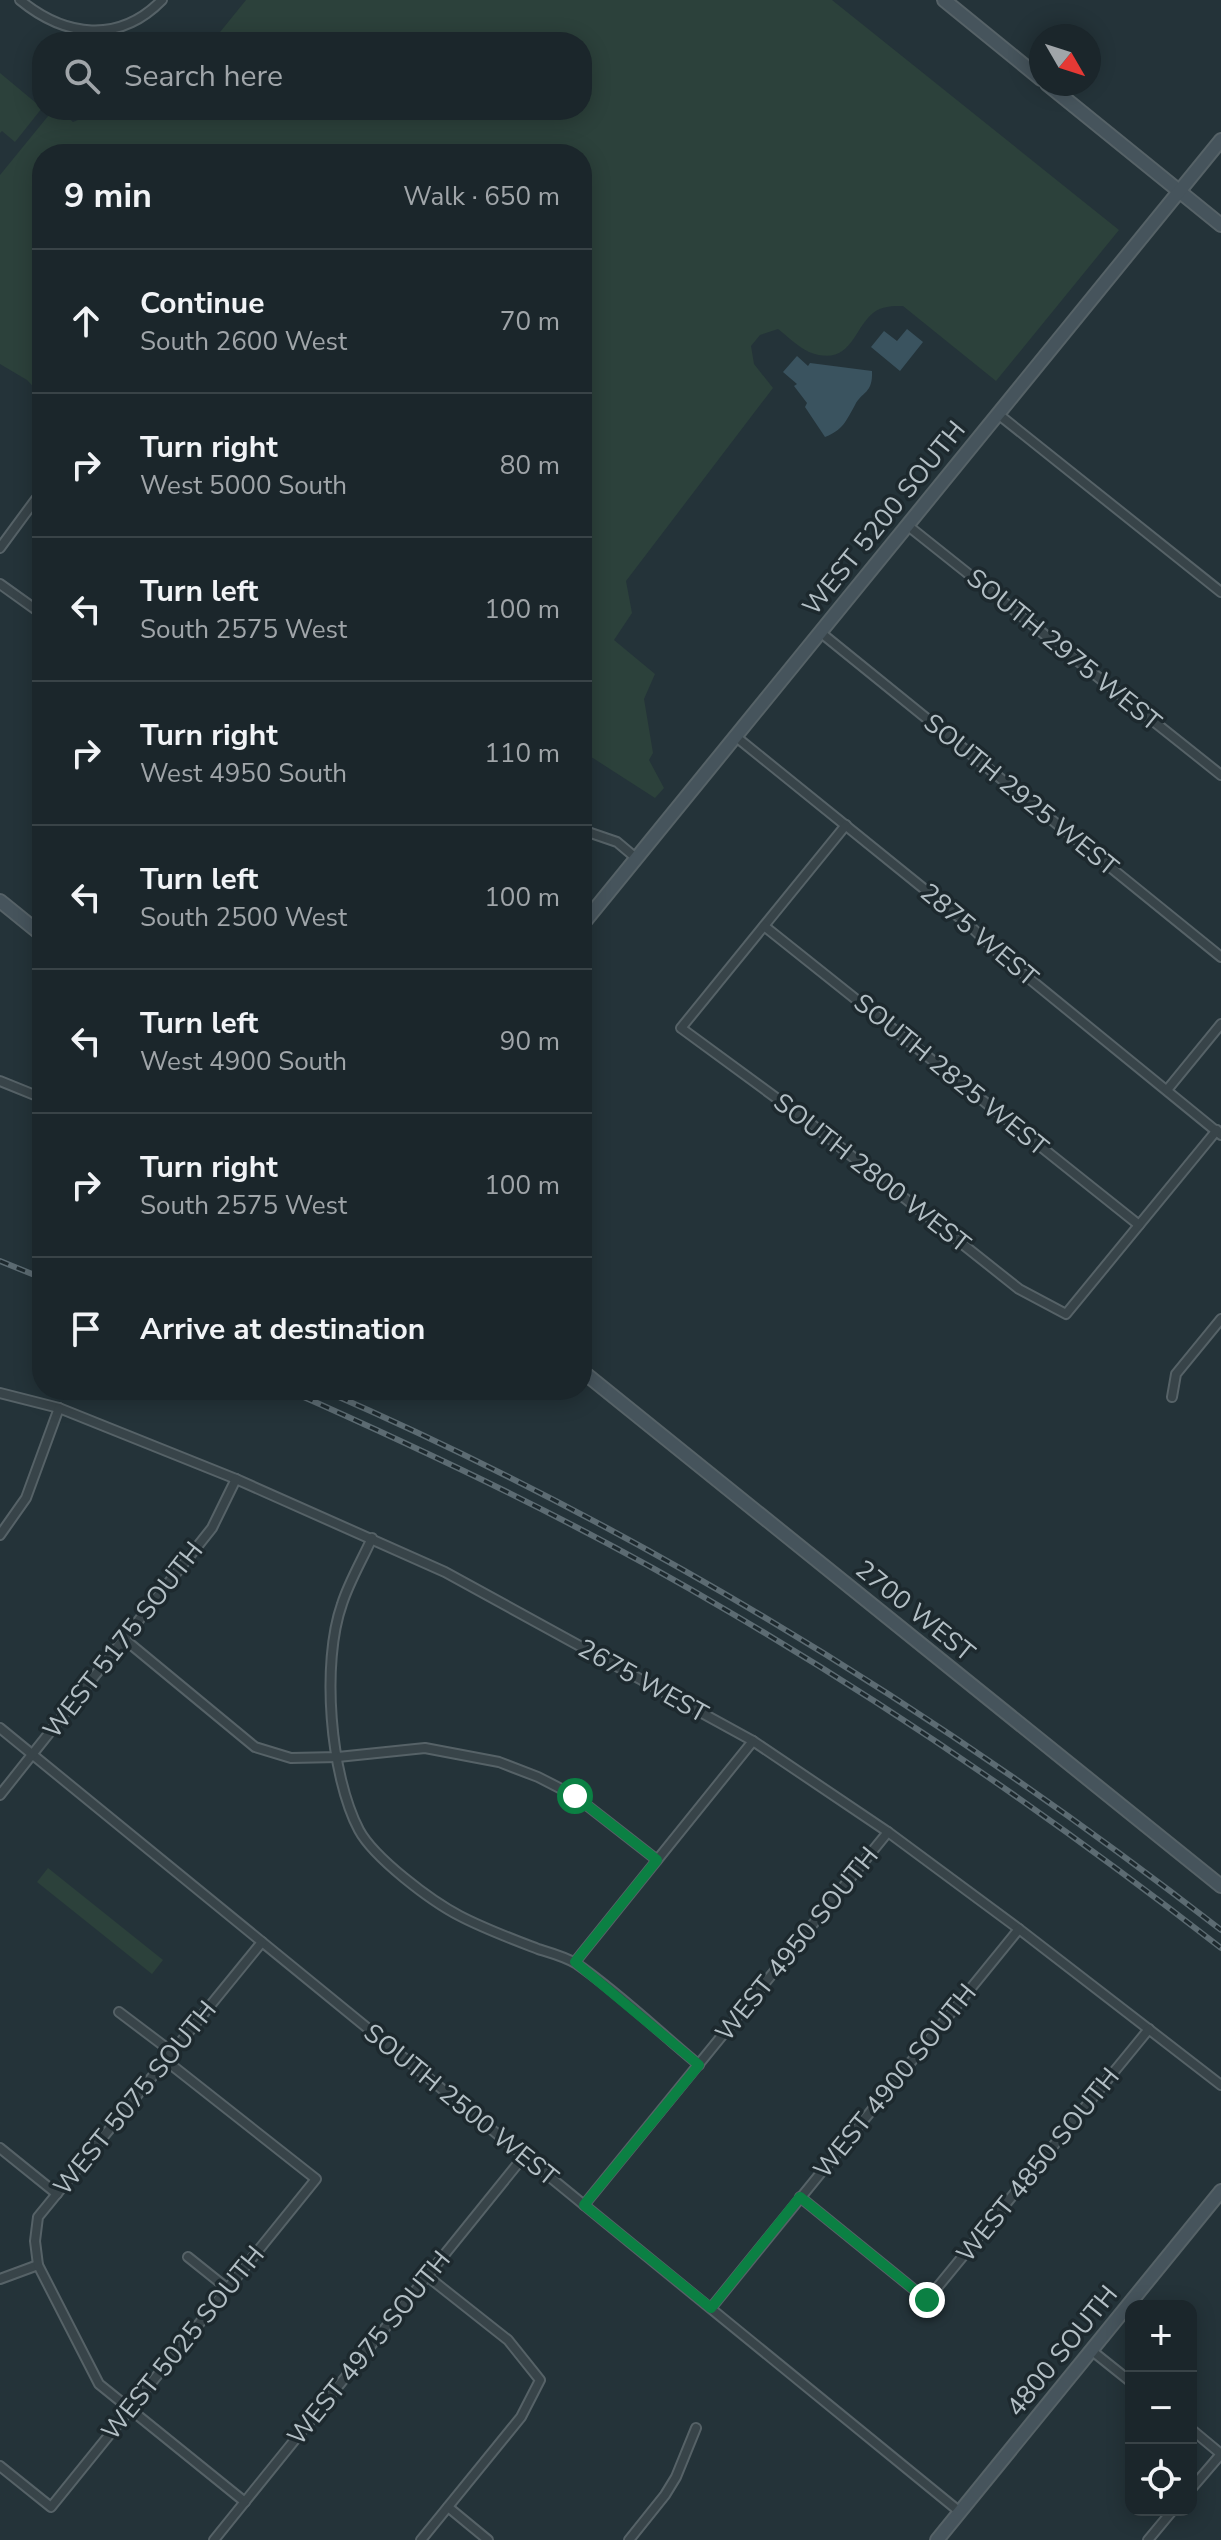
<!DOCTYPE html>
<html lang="en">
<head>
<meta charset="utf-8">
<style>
  body { margin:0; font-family:"Nunito Sans",sans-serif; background:#283237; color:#f1f3f6 }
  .controls { position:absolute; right:24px; bottom:24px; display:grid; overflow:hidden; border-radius:16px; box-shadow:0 4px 20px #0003 }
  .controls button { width:72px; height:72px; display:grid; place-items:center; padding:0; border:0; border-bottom:2px solid #394347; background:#1b262b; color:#f1f3f6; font:40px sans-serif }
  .compass { position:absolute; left:1029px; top:24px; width:72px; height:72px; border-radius:50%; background:#1b262b; box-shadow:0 4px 20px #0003; rotate:129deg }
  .stop { position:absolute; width:24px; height:24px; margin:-18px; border:6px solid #0b8043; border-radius:50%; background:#fff }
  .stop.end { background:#0b8043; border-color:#fff; box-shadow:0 2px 8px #0008 }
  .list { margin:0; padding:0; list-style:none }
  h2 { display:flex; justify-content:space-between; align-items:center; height:104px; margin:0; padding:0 32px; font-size:34px }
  h2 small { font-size:26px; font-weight:400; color:#a0a5a9 }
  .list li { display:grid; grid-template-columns:52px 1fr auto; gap:24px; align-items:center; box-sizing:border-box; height:144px; padding:0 32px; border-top:2px solid #394347 }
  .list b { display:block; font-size:30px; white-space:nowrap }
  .list p { margin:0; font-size:26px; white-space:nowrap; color:#a0a5a9 }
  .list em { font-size:26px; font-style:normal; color:#a0a5a9 }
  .icon { flex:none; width:44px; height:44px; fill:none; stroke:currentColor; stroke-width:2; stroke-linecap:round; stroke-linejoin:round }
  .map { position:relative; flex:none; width:1221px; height:2540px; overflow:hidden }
  .search { position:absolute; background:#1b262b; box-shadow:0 4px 20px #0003; left:32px; top:32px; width:560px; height:88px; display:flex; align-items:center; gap:20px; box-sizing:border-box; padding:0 28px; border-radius:32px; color:#a0a5a9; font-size:30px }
  .panel { position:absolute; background:#1b262b; box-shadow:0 4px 20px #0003; left:32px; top:144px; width:560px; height:1256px; border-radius:32px }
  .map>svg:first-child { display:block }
  .green { fill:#2c413b }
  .water { fill:#3a535f }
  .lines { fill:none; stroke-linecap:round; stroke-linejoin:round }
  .street-casing { stroke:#566267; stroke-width:12 }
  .secondary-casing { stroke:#566267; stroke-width:16 }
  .street { stroke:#384449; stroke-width:8 }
  .secondary { stroke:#46545c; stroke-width:12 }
  .rail-casing { stroke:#5c6b72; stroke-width:6 }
  .rail { stroke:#1d292e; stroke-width:3; stroke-dasharray:9; stroke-linecap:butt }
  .route { stroke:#0b8043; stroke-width:10 }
  .labels { text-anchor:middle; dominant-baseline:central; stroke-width:7; stroke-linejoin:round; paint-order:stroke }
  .street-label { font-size:26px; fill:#b3bfc5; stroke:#1d292e }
</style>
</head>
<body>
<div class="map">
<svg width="1221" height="2540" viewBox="0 0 1221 2540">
  <rect width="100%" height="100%" fill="#243339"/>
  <g class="green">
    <path d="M246,0H832L1119,230L996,381L903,306C893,306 881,306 873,313C853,329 851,368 809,352C798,347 787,336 778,329L760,335L751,346L754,364L773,388L626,581L632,613L614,640L655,674L644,699L653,753L649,760L664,788L655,798L582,751V154H42V396L27,380L0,364V175L53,110H59L73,122L102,110H582V42H212Z"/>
    <path d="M0,73L42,108L15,142L2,131L0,133Z"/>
    <path d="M48,1868L163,1960L152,1974L37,1882Z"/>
  </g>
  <g class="water">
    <path d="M907,329L923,342L900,371L871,347L884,331L897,341Z"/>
    <path d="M797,356L808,366L810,363L872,371C873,394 862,391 855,405C846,421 843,430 825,437L805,407L807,403L794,386L797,384L783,372Z"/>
  </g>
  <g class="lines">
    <g class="street-casing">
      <g id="street">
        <path d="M20,0C65,37 119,44 162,0"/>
        <path d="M998,414L1221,592"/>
        <path d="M907,525L1221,775"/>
        <path d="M0,548L36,499L42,495"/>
        <path d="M0,584L42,614"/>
        <path d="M820,632L1221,957"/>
        <path d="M735,736L970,926L1004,958L1221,1135"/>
        <path d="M846,825L681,1028L805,1119L1019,1289L1066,1314L1217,1130"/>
        <path d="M582,830L617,842L636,858"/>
        <path d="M764,926L1139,1225"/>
        <path d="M0,1081L42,1098"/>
        <path d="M1167,1090L1221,1024"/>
        <path d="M0,1393L59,1408L236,1479L445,1572L753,1741L888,1832L1019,1929L1221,2085"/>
        <path d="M1172,1397L1176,1374L1221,1319"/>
        <path d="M0,1535L26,1498L59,1408"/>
        <path d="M372,1538C362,1560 349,1582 342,1604C321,1663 330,1775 359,1830C374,1858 431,1901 460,1916C485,1929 512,1939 538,1949C551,1953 566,1957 577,1964C620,1994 659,2032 699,2065"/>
        <path d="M123,1638L255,1747L291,1758L338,1757L425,1748L499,1762L538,1777L575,1796L657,1860"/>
        <path d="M0,1728L960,2512"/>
        <path d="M0,1795L212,1528L236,1479"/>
        <path d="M575,1962L753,1741"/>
        <path d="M0,2148L57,2194"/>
        <path d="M800,2197L927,2300L1149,2029"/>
        <path d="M584,2205L888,1832"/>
        <path d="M188,2257L228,2289"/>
        <path d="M0,2279L38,2265"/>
        <path d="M711,2308L1019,1929"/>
        <path d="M1091,2350L1131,2382"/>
        <path d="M1191,2429L1221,2454L1191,2489"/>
        <path d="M0,2466L51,2507L316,2179L174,2067L164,2046L119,2012"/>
        <path d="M245,2502L99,2384L38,2265L35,2241L38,2217L262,1942"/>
        <path d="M448,2507L488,2540"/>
        <path d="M214,2540L524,2156"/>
        <path d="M421,2540L521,2417L540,2380L508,2340L427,2276"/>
        <path d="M629,2540L665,2495L676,2477L696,2428"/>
        <path d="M1148,2540L1173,2510"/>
      </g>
    </g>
    <g class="secondary-casing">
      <g id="secondary">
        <path d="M944,0L1041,79"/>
        <path d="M1047,84L1221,225"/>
        <path d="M0,901L42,935"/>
        <path d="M582,925L1221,140"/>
        <path d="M582,1371L1221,1886"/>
        <path d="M937,2540L1221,2191"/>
      </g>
    </g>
    <use href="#street" class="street"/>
    <use href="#secondary" class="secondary"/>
    <g class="rail-casing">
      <g id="rail">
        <path d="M0,1261L42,1278"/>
        <path d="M288,1390C437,1456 586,1527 726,1610C899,1711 1063,1825 1221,1948"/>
        <path d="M323,1390C645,1530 944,1715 1221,1930"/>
      </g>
    </g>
    <use href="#rail" class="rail"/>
  </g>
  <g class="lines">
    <path class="route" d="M575,1796L657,1860L575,1962L699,2065L584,2205L711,2308L800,2197L927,2300"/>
  </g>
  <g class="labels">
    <g class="street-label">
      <text transform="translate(884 518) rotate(-51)">WEST 5200 SOUTH</text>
      <text transform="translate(1064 650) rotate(39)">SOUTH 2975 WEST</text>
      <text transform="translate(1021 795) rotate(39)">SOUTH 2925 WEST</text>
      <text transform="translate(979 935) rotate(40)">2875 WEST</text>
      <text transform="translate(951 1075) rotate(39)">SOUTH 2825 WEST</text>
      <text transform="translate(872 1173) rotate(38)">SOUTH 2800 WEST</text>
      <text transform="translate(915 1611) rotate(39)">2700 WEST</text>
      <text transform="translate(123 1640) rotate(-52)">WEST 5175 SOUTH</text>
      <text transform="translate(643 1681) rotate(29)">2675 WEST</text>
      <text transform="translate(797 1944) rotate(-51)">WEST 4950 SOUTH</text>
      <text transform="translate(895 2081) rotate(-51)">WEST 4900 SOUTH</text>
      <text transform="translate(135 2098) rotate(-51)">WEST 5075 SOUTH</text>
      <text transform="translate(461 2105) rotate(39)">SOUTH 2500 WEST</text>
      <text transform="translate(1038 2165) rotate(-51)">WEST 4850 SOUTH</text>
      <text transform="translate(183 2343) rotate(-51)">WEST 5025 SOUTH</text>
      <text transform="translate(369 2348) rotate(-51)">WEST 4975 SOUTH</text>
      <text transform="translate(1062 2351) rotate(-51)">4800 SOUTH</text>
    </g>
  </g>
</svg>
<div class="controls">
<button>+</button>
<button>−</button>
<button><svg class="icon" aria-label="locate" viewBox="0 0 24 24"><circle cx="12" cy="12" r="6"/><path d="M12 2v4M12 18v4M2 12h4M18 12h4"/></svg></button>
</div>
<svg class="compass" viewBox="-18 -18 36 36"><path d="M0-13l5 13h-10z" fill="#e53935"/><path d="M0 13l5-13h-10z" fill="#a0a5a9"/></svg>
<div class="stop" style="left:575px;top:1796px"></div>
<div class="stop end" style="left:927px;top:2300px"></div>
<div class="search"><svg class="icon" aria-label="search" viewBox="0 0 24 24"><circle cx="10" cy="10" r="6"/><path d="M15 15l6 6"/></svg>Search here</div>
<section class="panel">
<h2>9 min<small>Walk · 650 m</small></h2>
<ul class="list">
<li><svg class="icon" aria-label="ahead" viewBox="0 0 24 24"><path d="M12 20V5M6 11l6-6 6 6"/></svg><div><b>Continue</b><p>South 2600 West</p></div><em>70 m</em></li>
<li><svg class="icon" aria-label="right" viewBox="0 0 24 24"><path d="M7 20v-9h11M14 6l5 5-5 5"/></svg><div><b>Turn right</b><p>West 5000 South</p></div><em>80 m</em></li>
<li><svg class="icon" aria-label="left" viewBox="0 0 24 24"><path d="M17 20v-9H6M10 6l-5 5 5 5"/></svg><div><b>Turn left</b><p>South 2575 West</p></div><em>100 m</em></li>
<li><svg class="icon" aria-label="right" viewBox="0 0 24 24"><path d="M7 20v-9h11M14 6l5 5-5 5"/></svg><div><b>Turn right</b><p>West 4950 South</p></div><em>110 m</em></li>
<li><svg class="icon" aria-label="left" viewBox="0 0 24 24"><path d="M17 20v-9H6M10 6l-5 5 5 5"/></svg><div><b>Turn left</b><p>South 2500 West</p></div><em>100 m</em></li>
<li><svg class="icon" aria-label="left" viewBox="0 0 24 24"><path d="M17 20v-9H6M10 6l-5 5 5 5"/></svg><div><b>Turn left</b><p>West 4900 South</p></div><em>90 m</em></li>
<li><svg class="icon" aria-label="right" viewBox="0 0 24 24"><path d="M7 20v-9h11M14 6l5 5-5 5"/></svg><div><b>Turn right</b><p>South 2575 West</p></div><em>100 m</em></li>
<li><svg class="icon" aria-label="arrive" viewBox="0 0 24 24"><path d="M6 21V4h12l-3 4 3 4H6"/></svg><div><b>Arrive at destination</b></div></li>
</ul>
</section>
</div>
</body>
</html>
